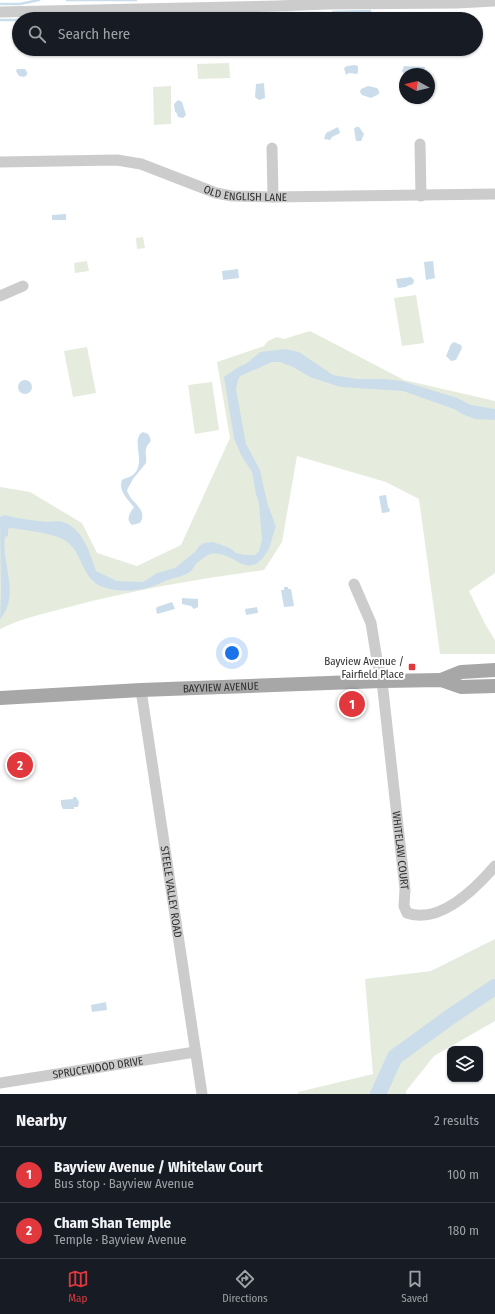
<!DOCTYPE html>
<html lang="en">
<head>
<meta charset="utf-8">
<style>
  body { margin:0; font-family:"Fira Sans Condensed",sans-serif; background:#20242c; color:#f1f3f6 }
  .controls { position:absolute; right:12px; bottom:12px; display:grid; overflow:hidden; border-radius:8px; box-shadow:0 1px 3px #0004 }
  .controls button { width:36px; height:36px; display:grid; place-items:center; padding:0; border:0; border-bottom:1px solid #363941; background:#171b24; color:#f1f3f6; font:20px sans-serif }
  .compass { position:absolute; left:399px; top:68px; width:36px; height:36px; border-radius:50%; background:#171b24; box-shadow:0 1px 3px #0004; rotate:278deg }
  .you { position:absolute; left:232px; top:653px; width:14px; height:14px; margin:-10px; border:3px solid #fff; border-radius:50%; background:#1a73e8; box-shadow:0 0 0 6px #1a73e833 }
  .badge { display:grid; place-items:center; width:26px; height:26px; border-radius:50%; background:#e0383d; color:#fff; font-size:13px; font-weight:700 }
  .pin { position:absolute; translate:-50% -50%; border:2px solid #fff; box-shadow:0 1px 4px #0006 }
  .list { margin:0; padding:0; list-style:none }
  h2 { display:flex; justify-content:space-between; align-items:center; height:52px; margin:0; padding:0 16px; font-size:17px }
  h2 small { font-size:13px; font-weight:400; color:#9ea1a6 }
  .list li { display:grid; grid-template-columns:26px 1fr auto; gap:12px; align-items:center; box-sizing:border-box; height:56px; padding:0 16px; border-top:1px solid #363941 }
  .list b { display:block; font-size:15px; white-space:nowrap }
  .list p { margin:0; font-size:13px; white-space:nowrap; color:#9ea1a6 }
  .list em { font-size:13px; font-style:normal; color:#9ea1a6 }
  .icon { flex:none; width:22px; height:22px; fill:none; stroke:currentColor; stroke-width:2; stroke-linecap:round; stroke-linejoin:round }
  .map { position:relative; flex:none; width:495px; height:1094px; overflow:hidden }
  .search { position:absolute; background:#171b24; box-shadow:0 1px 3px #0004; left:12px; right:12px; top:12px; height:44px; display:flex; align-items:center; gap:10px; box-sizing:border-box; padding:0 14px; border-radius:22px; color:#9ea1a6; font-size:15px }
  .sheet { height:164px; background:#171b24 }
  nav { display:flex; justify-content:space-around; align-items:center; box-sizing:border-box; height:56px; border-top:1px solid #363941; background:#171b24; font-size:11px; color:#9ea1a6 }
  nav a { display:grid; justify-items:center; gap:2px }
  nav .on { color:#e0383d }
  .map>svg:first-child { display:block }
  .green { fill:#e5ecde }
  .water { fill:#cbddeb }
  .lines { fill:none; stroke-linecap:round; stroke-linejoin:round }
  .stream { stroke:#cbddeb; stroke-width:2.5 }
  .river { stroke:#cbddeb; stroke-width:16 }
  .minor { stroke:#ccc; stroke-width:11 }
  .major { stroke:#a7a7a7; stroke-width:14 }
  .poi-dot { fill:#e0383d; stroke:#fff; stroke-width:1.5 }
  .labels { text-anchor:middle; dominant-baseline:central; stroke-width:4; stroke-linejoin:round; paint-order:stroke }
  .street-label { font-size:11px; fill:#2f2f2f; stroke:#fff }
  .poi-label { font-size:11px; fill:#2f2f2f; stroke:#fff; text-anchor:end }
</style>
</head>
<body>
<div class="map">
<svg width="495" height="1094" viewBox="0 0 495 1094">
  <rect width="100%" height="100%" fill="#fff"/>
  <g class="green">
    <path d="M229,63L230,78L198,79L197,64Z"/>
    <path d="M171,86V124L154,125L153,87Z"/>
    <path d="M143,237L145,248L137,249L136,238Z"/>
    <path d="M87,261L89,271L75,273L74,263Z"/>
    <path d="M416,295L424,343L402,346L394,298Z"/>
    <path d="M310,331L404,380L495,401V573L469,591L485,624L495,640V654H440L419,499L386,482L297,456L282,542L264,570C199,579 133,590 69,607C46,613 22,618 0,629V487L30,492L82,523L97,553L137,566L181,545L230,438L217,362L264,346L268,341L277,337L284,339Z"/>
    <path d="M87,347L96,393L73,397L64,351Z"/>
    <path d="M212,382L219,430L195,434L188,385Z"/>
    <path d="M495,939V1021L434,1056L406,1091V1094H298V1092L373,1074L365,979L431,971Z"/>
  </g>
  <g class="water">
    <path d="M355,65L358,66V72L357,74L349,73L346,75L344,68L347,66Z"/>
    <path d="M404,66L425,67L424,72L418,74H405V76L402,71Z"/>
    <path d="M17,69H25L27,72V75L24,77L19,76L16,71Z"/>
    <path d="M264,83L265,98L259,100L255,97L256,84Z"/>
    <path d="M368,86L377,88L379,91V94L371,98L362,95L360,92L361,89Z"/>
    <path d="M178,100L182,102L186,115L183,118L178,117L176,112H175L174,104Z"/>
    <path d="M338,127L340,133L332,137L330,140L324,139L326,133Z"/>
    <path d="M356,127H359L364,134L361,141H356L354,129Z"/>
    <path d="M66,214V220H52V215Z"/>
    <path d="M433,261L435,278L426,280L424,262Z"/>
    <path d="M238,269L239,278L223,280L222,271Z"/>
    <path d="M411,277L414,280L413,284L407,286L406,287L398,288L396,279Z"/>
    <path d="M454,342L461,345L462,348L456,360L451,361L446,356L451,344Z"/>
    <path d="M285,349L299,352L333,375L357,379H385L402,381L457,398L471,405L495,409V420L475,419L462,414L454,409L403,391L340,387L310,377L293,367L280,362H272L240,376L238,380L236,389L246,444L260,470L267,502L276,527C272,535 272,544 267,552C247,584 234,549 211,554C207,555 199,561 196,564C194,566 193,569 191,571C185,576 177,577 171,579C160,583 148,589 136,590C125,592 101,590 93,581C82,571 80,551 66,541C54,533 24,530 10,528L8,529V536L5,537C1,563 21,596 0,619L1,591L0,517L4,515C19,519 32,520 47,522C51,522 55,521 59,521C82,525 90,553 96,571L117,581L143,582L157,573L175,568L196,551L199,546L204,543L213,542L230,548L236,553L245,555H255L259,551L262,540L259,504L256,494L252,472L241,455L234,438L224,377L240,366L246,364L260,352Z"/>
    <circle cx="25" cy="387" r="7"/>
    <path d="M143,432L148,434C154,444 148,441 146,449C145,454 147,459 146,463L133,479L127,490C130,503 149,509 140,523L132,525C125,519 130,513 134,507C127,499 118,490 122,480C125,478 128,478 131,476C149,466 129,439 143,432Z"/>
    <path d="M386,495L388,507L390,510L389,512L382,513L379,496Z"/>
    <path d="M284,587H288V589H291L294,606L284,607L281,590H284Z"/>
    <path d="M182,598L198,599V607L194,609L191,606L182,604Z"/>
    <path d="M172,602L175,609L157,614L156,609L157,607Z"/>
    <path d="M257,607L258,613L246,615L245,609Z"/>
    <path d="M73,797H76L79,802L78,807H74V809H63L61,805V800L73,799Z"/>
    <path d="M106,1002L107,1010L92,1012L91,1005Z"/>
  </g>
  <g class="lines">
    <g class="stream">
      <path d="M67,0H136"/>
      <path d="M0,4H20L39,0"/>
      <path d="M333,12L370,11"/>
      <path d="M285,13H294"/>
      <path d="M306,13H323"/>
      <path d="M228,14H237"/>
      <path d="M129,16H136"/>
      <path d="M179,16L219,15"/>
      <path d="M144,17L169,16"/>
      <path d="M86,18H89"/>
      <path d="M97,18H118"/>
      <path d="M0,20H19"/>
    </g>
    <path class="river" d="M378,1094L395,1057L450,1017L495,987"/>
    <g class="minor">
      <path d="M0,12L277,6L328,4L457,3L495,1"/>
      <path d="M420,144L421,196"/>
      <path d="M272,148L273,197"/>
      <path id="s1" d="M0,162L117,160L141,164L216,193L232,196L273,197L495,194"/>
      <path d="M0,296L23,286"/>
      <path id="s2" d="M354,584L371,623L377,660L382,681L405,889L404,906L407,913C440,925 476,888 495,866"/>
      <path id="s3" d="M141,690L202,1094"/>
      <path id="s4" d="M0,1083L195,1052"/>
    </g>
    <g class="major">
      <path d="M441,680L461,672L495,670"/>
      <path id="s5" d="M0,698L141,690L382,681L441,680L461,687L495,686"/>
    </g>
  </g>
  <rect class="poi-dot" x="408" y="663" width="8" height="8" rx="2"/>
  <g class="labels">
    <g class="street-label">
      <text stroke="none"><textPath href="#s1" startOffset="251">OLD ENGLISH LANE</textPath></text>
      <text stroke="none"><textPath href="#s5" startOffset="221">BAYVIEW AVENUE</textPath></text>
      <text stroke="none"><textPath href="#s2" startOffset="272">WHITELAW COURT</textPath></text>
      <text stroke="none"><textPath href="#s3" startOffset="204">STEELE VALLEY ROAD</textPath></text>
      <text stroke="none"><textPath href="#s4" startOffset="99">SPRUCEWOOD DRIVE</textPath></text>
    </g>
    <g class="poi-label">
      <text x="404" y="661">Bayview Avenue /<tspan x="404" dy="13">Fairfield Place</tspan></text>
    </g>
  </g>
</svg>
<div class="controls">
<button><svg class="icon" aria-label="layers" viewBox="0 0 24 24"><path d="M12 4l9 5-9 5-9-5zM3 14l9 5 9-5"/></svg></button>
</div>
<svg class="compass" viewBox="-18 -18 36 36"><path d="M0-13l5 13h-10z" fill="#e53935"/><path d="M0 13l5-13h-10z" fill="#9ea1a6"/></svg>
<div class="you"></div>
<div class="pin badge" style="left:352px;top:704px">1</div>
<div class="pin badge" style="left:20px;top:765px">2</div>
<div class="search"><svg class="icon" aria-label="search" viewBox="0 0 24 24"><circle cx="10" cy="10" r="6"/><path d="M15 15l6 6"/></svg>Search here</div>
</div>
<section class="sheet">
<h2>Nearby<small>2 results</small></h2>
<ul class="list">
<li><span class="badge">1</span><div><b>Bayview Avenue / Whitelaw Court</b><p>Bus stop · Bayview Avenue</p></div><em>100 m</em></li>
<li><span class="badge">2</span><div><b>Cham Shan Temple</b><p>Temple · Bayview Avenue</p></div><em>180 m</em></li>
</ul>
</section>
<nav>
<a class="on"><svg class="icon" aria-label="map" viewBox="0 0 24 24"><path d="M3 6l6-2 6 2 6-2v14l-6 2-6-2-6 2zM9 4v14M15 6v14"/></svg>Map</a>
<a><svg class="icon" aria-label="directions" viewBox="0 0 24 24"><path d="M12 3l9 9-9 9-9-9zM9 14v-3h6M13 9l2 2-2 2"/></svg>Directions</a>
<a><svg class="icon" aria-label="saved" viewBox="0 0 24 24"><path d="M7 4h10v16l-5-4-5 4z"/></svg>Saved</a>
</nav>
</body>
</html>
